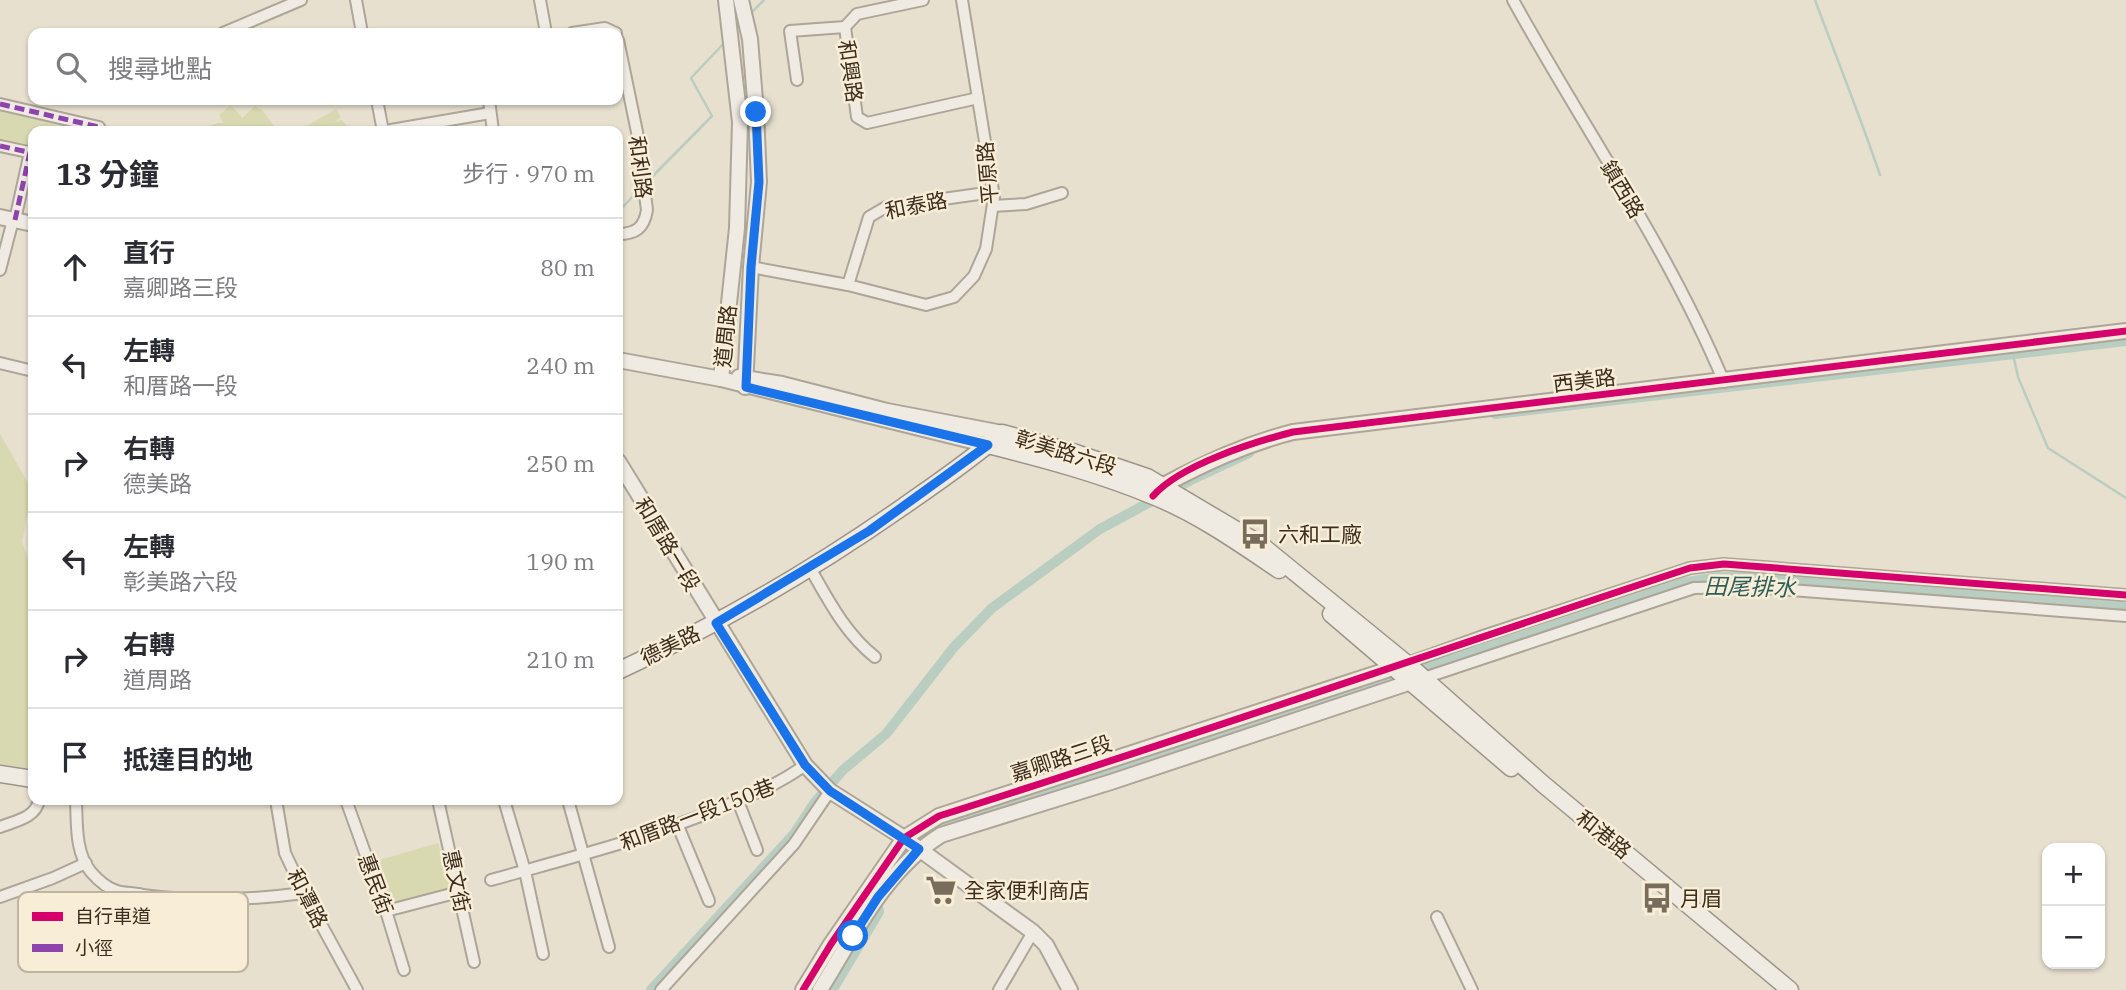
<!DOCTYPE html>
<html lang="zh-TW">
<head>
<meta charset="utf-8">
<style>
  body { margin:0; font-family:"IBM Plex Serif","Noto Sans TC",serif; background:#f7f7f7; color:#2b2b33 }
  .controls { position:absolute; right:21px; bottom:21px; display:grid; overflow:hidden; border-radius:14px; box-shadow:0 2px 5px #0004 }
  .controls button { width:63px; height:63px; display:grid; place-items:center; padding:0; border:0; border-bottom:2px solid #e1e1e2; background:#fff; color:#2b2b33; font:35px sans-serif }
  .stop { position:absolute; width:21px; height:21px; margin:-16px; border:5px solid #1a73e8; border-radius:50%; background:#fff }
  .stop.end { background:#1a73e8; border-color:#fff; box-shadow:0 2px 7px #0008 }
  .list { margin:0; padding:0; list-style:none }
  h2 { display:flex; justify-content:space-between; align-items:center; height:91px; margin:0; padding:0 28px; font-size:30px }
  h2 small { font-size:23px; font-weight:400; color:#7c7c81 }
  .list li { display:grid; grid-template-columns:46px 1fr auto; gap:21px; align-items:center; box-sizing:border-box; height:98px; padding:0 28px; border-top:2px solid #e1e1e2 }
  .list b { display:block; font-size:26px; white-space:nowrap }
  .list p { margin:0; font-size:23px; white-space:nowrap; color:#7c7c81 }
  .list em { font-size:23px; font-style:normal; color:#7c7c81 }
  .icon { flex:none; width:38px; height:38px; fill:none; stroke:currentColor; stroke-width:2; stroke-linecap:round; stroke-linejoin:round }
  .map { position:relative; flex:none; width:2126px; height:990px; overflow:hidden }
  .search { position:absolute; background:#fff; box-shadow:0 2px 5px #0004; left:28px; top:28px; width:595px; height:77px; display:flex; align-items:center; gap:18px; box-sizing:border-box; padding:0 24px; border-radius:14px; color:#7c7c81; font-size:26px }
  .panel { position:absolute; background:#fff; box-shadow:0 2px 5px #0004; left:28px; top:126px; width:595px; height:679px; border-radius:14px }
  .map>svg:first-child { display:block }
  .green { fill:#d8d8b1 }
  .water { fill:#bacdc1 }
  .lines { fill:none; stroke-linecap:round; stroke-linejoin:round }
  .stream { stroke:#bacdc1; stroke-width:2.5 }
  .canal { stroke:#bacdc1; stroke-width:10 }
  .river { stroke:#bacdc1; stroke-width:16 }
  .minor-casing { stroke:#ada598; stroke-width:14 }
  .tertiary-casing { stroke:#ada598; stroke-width:18 }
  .secondary-casing { stroke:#9c9488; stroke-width:19 }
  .minor { stroke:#efeae2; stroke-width:10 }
  .tertiary { stroke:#efeae2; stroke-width:14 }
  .secondary { stroke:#efeae2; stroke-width:16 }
  .quiet { stroke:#8e44ad; stroke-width:5; stroke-dasharray:10 5; stroke-linecap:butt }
  .cycleway-casing { stroke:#f8edd6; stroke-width:11 }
  .cycleway { stroke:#d6006c; stroke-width:7 }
  .route { stroke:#1a73e8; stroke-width:9 }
  .labels { text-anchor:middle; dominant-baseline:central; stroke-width:5; stroke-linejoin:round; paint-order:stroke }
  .street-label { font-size:21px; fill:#3d2d1e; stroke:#f8edd6 }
  .poi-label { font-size:21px; fill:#3d2d1e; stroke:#f8edd6; text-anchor:start }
  .water-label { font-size:23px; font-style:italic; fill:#2d5e5a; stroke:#f8edd6 }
  .key { fill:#f8edd6; stroke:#c0b39f; stroke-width:2 }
  .key-label { font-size:19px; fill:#3d2d1e }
</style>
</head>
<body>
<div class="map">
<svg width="2126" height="990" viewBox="0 0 2126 990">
  <rect width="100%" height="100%" fill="#e7e0cf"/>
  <g class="green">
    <path d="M230,106L234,108L242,118L255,106L262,110L274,126L288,131H204L202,129L217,123H223L219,115Z"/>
    <path d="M0,107L93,128L92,131H33V151L0,144Z"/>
    <path d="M336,109L341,117L334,122L342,120L348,127L326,131L327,126L320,131H298Z"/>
    <path d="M0,434L32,490L22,542L33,572V769L0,764Z"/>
    <path d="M438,843L451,888L386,905L370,863Z"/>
  </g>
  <path class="water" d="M1718,572H1750L2126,601V612L1701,583L1441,668L1432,660L1686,577Z"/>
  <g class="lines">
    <g class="stream">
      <path d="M1815,0C1837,59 1860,116 1880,175"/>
      <path d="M749,15L764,0"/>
      <path d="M648,181L712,116L691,78L726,41"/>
      <path d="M618,212L641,188"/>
      <path d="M2013,354L2018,377L2048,448L2126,498"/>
    </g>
    <g class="canal">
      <path d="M1495,414L2126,341"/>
      <path d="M651,990L794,834L815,802L843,770L886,734L954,647L992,608L1100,529L1191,480L1249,453"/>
    </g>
    <g class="river">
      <path d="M907,859L923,835L967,818L1211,735L1456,657"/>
      <path d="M829,990L876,911"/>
    </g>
    <g class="minor-casing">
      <g id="minor">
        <path d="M356,0L362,33"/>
        <path d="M540,0L546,33"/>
        <path d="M923,0L857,14L845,27L857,117L867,123L978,98"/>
        <path d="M1513,0C1583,127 1668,248 1724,382"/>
        <path d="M223,33L301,0"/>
        <path d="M572,33L605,28L616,33"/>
        <path d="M618,40L637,132L647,210C644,228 636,234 618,234"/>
        <path d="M797,80L790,31L845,27"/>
        <path d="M377,100L383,131"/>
        <path d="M489,100L493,131"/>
        <path d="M0,104L99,127L98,131"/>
        <path d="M385,131L490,113"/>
        <path d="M0,146L33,153"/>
        <path d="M993,206L1026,204L1062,193"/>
        <path d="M15,220L30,152"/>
        <path d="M751,267L848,285L926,305L954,297L974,276L986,249L994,197L962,0"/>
        <path d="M0,270L13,220"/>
        <path d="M848,285L869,217L886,207L993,192"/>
        <path d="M0,363L33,371"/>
        <path d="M810,568C829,601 845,633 875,657"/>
        <path d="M1407,663L1480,637L1690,568L1724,564L2126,595"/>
        <path d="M1424,678L1694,588L1753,587L2126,616"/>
        <path d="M76,800C77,823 75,853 91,872C97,879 107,888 117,891C125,893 135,893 143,895C196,902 251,900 304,893"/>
        <path d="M276,800L285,853L304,893L357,990"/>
        <path d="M346,800L386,911L404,970"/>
        <path d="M438,800L474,962"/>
        <path d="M504,800L525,871L543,954"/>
        <path d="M568,800L609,947"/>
        <path d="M738,801L757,850"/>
        <path d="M678,826L709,901"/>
        <path d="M0,827C15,821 36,818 39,800"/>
        <path d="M491,880C569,858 643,840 718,809C749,796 778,785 805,765"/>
        <path d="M0,897L53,878L86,863"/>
        <path d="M386,911L459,892"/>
        <path d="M1437,917L1472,990"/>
        <path d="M661,990L794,844L830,791"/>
        <path d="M999,990L1033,932"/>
      </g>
    </g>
    <g class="tertiary-casing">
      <g id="tertiary">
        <path d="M741,0L750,39L756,112L759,182L751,267L745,387"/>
        <path d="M0,217L33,224"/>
        <path d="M618,360L721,379L988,445"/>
        <path d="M739,377L782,384L887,411L1002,433"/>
        <path d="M721,379L737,228L740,122L726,0"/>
        <path d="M618,461L805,765L830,791L904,838L1033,932L1046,945L1070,990"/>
        <path d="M1156,492L1162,486C1205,463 1246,444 1293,432L2126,331"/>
        <path d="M803,990L831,944L904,838L939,816L1402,665"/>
        <path d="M820,990C854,935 885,870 941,835L1111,782L1420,679"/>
      </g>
    </g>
    <g class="secondary-casing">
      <g id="secondary">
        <path d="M988,445C1044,459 1100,474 1153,496C1198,514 1239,543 1279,570"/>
        <path d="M1331,614L1511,768"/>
        <path d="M618,671C718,625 814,569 904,506C937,483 971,460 1002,433L1076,453L1147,477L1260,544L1411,667L1543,784L1790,990"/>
        <path d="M0,774L33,779"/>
      </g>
    </g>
    <use href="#minor" class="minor"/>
    <use href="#tertiary" class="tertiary"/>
    <use href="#secondary" class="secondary"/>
    <g class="quiet">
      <path d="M0,104L99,127L98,131"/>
      <path d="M0,146L33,153"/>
      <path d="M15,220L30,152"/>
    </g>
    <g class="cycleway-casing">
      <g id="cycleway">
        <path d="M1153,496C1180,465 1254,442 1293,432L2126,331"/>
        <path d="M803,990L831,944L904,838L939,816C1191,737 1440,650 1690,568L1724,564L2126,595"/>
      </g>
    </g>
    <use href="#cycleway" class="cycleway"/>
  </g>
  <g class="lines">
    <path class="route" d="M756,112L759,182L751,267L746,387L988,445L869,531L716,623L805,765L830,791L919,849L878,897L853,936"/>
  </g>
  <defs>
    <g id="bus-bare" transform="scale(2.415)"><path d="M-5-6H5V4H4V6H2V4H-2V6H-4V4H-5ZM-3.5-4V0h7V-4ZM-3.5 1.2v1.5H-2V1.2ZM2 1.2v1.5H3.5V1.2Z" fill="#786c5c" stroke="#f8edd6" stroke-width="2.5" paint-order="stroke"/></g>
    <g id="supermarket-bare" transform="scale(2.415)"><path d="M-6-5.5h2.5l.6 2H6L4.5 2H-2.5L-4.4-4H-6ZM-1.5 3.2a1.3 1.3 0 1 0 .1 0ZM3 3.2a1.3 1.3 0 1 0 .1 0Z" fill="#786c5c" stroke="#f8edd6" stroke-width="2.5" paint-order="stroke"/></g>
  </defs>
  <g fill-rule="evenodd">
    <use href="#bus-bare" x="1255" y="534"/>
    <use href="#supermarket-bare" x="941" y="890"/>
    <use href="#bus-bare" x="1657" y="898"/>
  </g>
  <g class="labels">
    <g class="street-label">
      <text transform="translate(851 71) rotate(82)">和興路</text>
      <text transform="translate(641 167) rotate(83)">和利路</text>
      <text transform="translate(987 173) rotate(-95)">平原路</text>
      <text transform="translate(1623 189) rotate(59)">鎮西路</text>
      <text transform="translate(916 205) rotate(-11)">和泰路</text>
      <text transform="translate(725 336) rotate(-84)">道周路</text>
      <text transform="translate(1584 380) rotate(-7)">西美路</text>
      <text transform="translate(1066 452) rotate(17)">彰美路六段</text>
      <text transform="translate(668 544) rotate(59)">和厝路一段</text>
      <text transform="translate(670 645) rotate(-26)">德美路</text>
      <text transform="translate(1061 758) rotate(-18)">嘉卿路三段</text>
      <text transform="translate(697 814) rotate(-21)">和厝路一段150巷</text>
      <text transform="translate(1604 834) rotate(39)">和港路</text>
      <text transform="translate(457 881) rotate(78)">惠文街</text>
      <text transform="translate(376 884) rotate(70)">惠民街</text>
      <text transform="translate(308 898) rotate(63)">和潭路</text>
    </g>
    <g class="poi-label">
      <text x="1278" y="534">六和工廠</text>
      <text x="964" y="890">全家便利商店</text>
      <text x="1680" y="898">月眉</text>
    </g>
    <g class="water-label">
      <text transform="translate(1750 586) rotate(1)">田尾排水</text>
    </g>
  </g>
  <rect x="18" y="892" width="230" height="80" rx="10" class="key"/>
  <rect x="32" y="912" width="31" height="9" fill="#d6006c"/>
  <rect x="32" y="944" width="31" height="8" fill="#8e44ad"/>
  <g class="key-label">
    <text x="75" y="923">自行車道</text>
    <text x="75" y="955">小徑</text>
  </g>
</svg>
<div class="controls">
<button>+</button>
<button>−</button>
</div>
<div class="stop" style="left:853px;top:936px"></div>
<div class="stop end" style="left:756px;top:112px"></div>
<div class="search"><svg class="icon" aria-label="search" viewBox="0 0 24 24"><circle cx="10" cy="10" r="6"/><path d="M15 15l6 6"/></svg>搜尋地點</div>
<section class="panel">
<h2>13 分鐘<small>步行 · 970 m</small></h2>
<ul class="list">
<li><svg class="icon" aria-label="ahead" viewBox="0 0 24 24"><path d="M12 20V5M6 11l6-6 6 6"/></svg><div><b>直行</b><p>嘉卿路三段</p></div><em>80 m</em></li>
<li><svg class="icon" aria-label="left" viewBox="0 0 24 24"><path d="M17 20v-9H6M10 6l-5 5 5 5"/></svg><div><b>左轉</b><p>和厝路一段</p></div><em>240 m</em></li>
<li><svg class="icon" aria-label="right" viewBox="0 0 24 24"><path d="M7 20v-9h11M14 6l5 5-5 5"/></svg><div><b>右轉</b><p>德美路</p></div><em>250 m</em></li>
<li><svg class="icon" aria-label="left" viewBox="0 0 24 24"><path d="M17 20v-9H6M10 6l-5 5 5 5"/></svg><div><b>左轉</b><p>彰美路六段</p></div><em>190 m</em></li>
<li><svg class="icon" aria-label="right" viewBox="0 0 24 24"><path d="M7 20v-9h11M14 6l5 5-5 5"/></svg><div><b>右轉</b><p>道周路</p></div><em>210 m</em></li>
<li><svg class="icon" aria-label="arrive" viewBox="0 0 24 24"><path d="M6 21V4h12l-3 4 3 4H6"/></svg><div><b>抵達目的地</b></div></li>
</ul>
</section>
</div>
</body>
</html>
